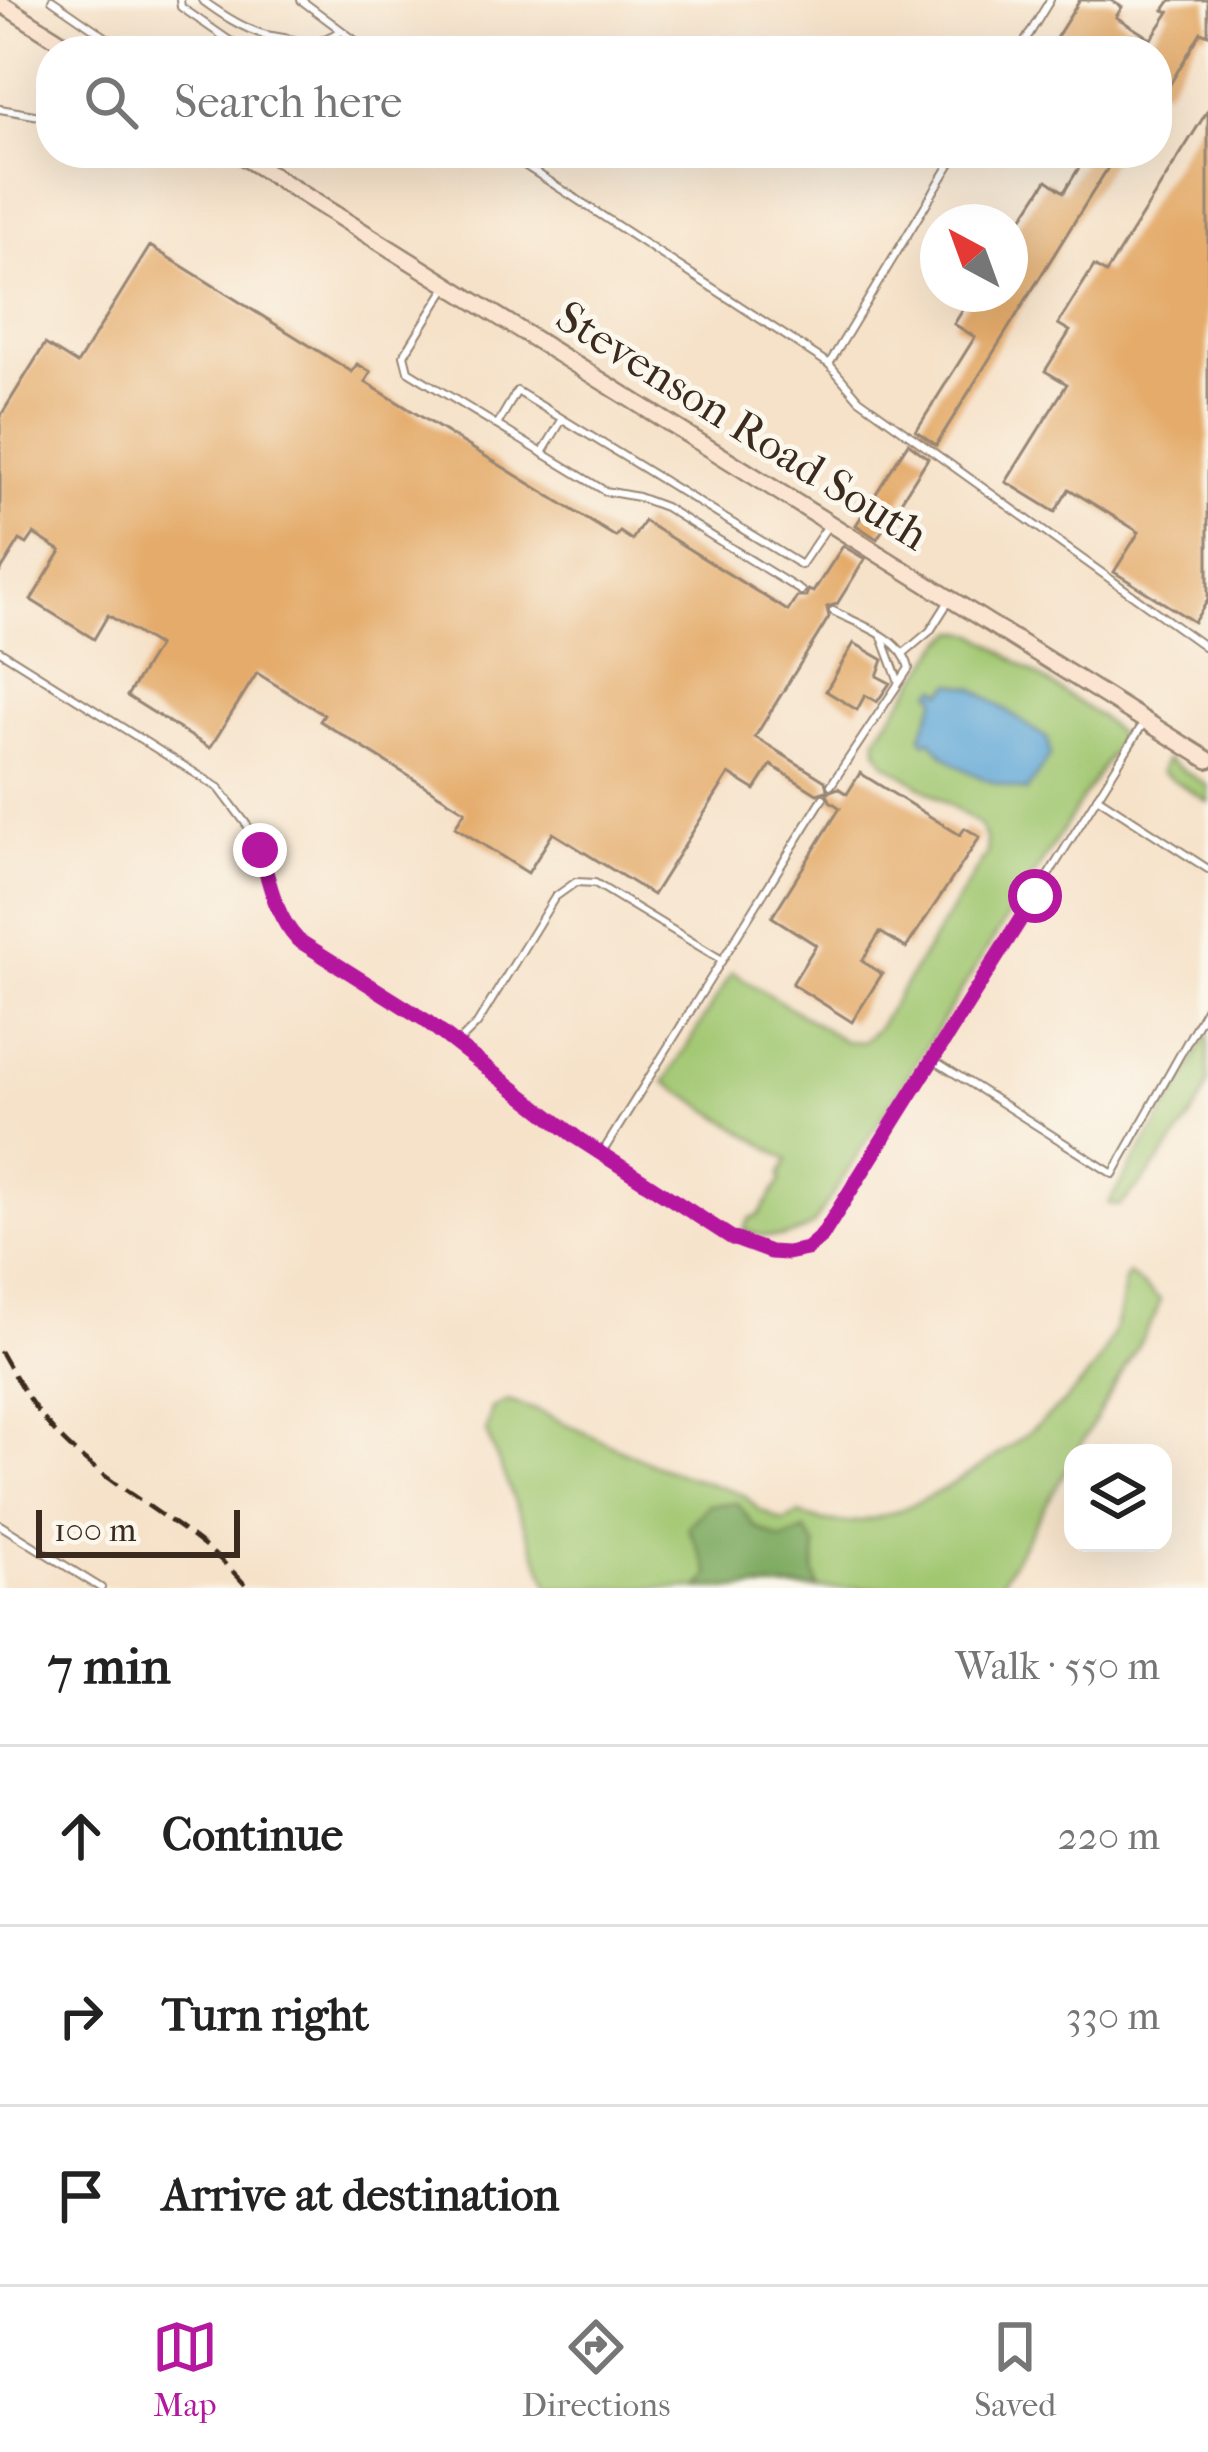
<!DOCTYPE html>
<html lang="en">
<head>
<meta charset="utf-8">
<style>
  body { margin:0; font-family:"IM FELL French Canon",serif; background:#f6f6f6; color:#222 }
  .controls { position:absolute; right:36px; bottom:36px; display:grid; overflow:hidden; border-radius:24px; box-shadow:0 12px 48px #0002 }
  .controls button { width:108px; height:108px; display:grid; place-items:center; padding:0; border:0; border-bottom:3px solid #e0e0e0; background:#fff; color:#222; font:60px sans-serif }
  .compass { position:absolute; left:920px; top:204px; width:108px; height:108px; border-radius:50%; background:#fff; box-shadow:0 12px 48px #0002; rotate:319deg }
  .scale { position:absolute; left:36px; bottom:30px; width:204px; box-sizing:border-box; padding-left:12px; border:6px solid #3b2a1e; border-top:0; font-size:33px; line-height:42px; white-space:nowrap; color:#3b2a1e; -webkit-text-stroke:9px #fbf7ec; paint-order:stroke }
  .stop { position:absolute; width:36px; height:36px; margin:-27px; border:9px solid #b5179e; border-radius:50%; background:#fff }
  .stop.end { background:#b5179e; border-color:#fff; box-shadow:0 3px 12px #0008 }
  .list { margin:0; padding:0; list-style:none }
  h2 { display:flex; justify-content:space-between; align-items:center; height:156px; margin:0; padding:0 48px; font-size:51px }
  h2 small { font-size:39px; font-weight:400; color:#767676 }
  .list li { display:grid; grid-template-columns:78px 1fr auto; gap:36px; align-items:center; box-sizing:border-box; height:180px; padding:0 48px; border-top:3px solid #e0e0e0 }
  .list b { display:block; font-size:45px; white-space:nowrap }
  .list em { font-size:39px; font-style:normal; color:#767676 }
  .icon { flex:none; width:66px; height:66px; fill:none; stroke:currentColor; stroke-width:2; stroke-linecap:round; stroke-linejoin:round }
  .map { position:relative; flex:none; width:1208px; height:1588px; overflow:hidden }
  .search { position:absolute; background:#fff; box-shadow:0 12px 48px #0002; left:36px; right:36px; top:36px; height:132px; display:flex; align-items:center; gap:30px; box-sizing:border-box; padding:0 42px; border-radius:48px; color:#767676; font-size:45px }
  .sheet { height:696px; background:#fff }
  nav { display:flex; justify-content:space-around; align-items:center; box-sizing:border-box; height:168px; border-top:3px solid #e0e0e0; background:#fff; font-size:33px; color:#767676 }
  nav a { display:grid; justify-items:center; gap:6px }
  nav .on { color:#b5179e }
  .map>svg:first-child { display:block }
  .green { fill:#a1c771; stroke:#6e7848; stroke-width:3 }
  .forest { fill:#80ac63; stroke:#5e6b40; stroke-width:3 }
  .water { fill:#61a8d7; stroke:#4e697a; stroke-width:3 }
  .building { fill:#e4ab6b }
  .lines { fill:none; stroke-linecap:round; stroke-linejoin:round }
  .service-casing { stroke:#988674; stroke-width:10 }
  .secondary-casing { stroke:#988674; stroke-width:20 }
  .service { stroke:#fff; stroke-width:6 }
  .secondary { stroke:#fce5d0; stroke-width:15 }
  .rail { stroke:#3b2a1e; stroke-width:4.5; stroke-dasharray:18 9; stroke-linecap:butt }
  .route { stroke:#b5179e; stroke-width:15 }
  .labels { text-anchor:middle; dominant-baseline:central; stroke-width:10; stroke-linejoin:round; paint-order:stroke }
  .street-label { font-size:45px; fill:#3b2a1e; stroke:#fbf7ec }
</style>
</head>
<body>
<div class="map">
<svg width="1208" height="1588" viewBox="0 0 1208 1588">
  <rect width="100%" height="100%" fill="#fbf7ec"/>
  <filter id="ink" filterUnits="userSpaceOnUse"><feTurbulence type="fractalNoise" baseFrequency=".00833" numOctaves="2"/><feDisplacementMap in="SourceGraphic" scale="24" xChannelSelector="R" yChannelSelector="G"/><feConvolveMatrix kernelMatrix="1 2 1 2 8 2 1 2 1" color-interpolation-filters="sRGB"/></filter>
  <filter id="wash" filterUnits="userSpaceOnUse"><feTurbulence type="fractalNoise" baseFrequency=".004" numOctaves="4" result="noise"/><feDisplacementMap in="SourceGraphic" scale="48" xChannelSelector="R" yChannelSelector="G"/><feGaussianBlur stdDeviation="2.7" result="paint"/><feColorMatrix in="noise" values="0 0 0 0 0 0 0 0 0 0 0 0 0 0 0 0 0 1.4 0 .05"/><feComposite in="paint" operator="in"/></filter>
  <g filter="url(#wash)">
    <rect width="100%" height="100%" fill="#f6e2c9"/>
    <g class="green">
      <path d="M957,631L976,634L1100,717L1118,734V742L814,1224C789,1240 772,1240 743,1230L750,1218L758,1216L781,1181L780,1174L788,1160L665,1082L732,972L844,1041L862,1042L877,1029L987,853L986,838L979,824L885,763L877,750V737L943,642Z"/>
      <path d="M1166,759L1208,786V802L1161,772Z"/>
      <path d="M1208,1032C1208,1048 1208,1066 1208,1081C1203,1111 1142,1186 1119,1206L1108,1204L1183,1083Z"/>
      <path d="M1128,1274L1160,1300L1155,1316L998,1588H550L486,1432L492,1408L508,1401L536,1410L659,1467L744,1495L758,1509L783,1521L799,1514C818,1520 834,1524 854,1522C922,1516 1046,1429 1088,1376C1101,1361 1117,1329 1120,1309C1123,1295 1121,1287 1128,1274Z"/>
    </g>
    <path class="forest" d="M738,1503L754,1526L782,1540L805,1530L816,1547L814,1570L818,1588H699L710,1575L688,1527L708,1505Z"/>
    <path class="water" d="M953,683L973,688L1048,739L1050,756L1026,791C994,786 948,767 930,739L925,743L921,736L937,697L932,692L937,687L943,692Z"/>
    <g id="blocks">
      <g class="building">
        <path d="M1080,0H1110L1122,7L1116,17L1151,39L1169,12L1164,10L1171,0H1208V35L1201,32L1166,91L1157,86V51H1048Z"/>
        <path d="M1208,110V600L1194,622L1114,572L1139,532L1069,489L1055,512L1006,482L1067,384L1045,371L1070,331L1058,324L1094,266L1106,273Z"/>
        <path d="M1088,153H1117L936,445L916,431L975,337L954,324L973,294H1010V237L1047,180L1064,192Z"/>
        <path d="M150,246L352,372L357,364L371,372L365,382L616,537L620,532L632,540L644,521L788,611L797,597H806L808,590L813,592L843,546L865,559L837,604L827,607L829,617L755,737L825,781L828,792L838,788L847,794L860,773L960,835L965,828L980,837L906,948L880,932L862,961L882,974L852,1022L792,984L816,945L772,917L840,808L830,801L826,791L817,794L771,765L755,790L729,774L653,895L553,833L528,873L455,827L465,811L320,721L324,715L257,673L210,748L127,696L158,646L108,615L94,639L31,600L61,551L34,534L27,544L20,540L0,572V417L45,344L77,364Z"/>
        <path d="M908,443L928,458L877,539L856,525Z"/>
        <path d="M854,643L883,660L877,676L890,683L877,702L865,695L857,710L826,691Z"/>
      </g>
    </g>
  </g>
  <g filter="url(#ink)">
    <use href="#blocks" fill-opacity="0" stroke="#988674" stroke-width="3"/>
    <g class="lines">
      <g class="service-casing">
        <g id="service">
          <path d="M52,0L126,51"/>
          <path d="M180,0L181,7L230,41L257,51"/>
          <path d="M202,0C221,14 243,29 266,35C281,38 293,38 307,44"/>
          <path d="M301,0L369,51"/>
          <path d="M298,51L342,31"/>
          <path d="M1019,51L1050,0"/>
          <path d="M0,109L51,118"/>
          <path d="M506,153L829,364L957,153"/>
          <path d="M446,288L404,355L408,371L605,491L638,497L665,507L801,591"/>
          <path d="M829,364L859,399L1208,649"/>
          <path d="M497,425L517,391L801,565L827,527"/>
          <path d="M542,453L562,420"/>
          <path d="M882,637L898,680"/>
          <path d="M0,651L219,788L253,833L275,901L287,928L298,940L425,1020L577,1138L732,1238L770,1252L787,1253L807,1249L822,1236L1143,724"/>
          <path d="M905,652L930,631L949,601"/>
          <path d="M831,785L909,668C902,637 860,625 833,611"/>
          <path d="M1097,797L1208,869"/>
          <path d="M457,1044L477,1024L555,897L576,882L595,883L722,960"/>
          <path d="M932,1059L1113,1174L1208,1005"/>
          <path d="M602,1153L823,798"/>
          <path d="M0,1525L101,1588"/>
        </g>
      </g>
      <g class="secondary-casing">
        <g id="secondary">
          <path d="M0,3L76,51"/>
          <path d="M237,153L1208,760"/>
        </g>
      </g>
      <use href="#service" class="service"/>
      <use href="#secondary" class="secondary"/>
      <path class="rail" d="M0,1351C20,1387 41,1421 72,1449C128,1500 198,1529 248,1588"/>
    </g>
  </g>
  <g class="lines" filter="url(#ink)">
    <path class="route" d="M260,850C269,881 275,916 298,940L425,1020L577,1138L732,1238L770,1252L787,1253L807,1249L822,1236L1035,896"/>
  </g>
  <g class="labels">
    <g class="street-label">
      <text transform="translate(742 426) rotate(32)">Stevenson Road South</text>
    </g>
  </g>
</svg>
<div class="controls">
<button><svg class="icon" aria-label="layers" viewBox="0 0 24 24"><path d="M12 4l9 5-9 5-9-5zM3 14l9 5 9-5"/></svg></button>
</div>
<svg class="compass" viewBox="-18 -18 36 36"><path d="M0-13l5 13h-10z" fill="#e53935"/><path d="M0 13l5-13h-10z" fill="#767676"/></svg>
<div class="scale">100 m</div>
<div class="stop" style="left:1035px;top:896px"></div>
<div class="stop end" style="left:260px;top:850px"></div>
<div class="search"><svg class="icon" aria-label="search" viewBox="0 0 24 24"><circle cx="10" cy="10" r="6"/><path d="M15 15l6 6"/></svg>Search here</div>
</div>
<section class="sheet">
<h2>7 min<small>Walk · 550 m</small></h2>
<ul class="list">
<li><svg class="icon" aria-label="ahead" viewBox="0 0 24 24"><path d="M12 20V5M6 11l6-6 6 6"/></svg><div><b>Continue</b></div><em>220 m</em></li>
<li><svg class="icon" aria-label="right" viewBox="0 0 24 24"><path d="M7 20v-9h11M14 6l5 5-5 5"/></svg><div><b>Turn right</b></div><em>330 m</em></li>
<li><svg class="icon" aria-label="arrive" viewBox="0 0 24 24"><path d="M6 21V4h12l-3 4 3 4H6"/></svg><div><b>Arrive at destination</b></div></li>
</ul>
</section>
<nav>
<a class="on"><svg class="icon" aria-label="map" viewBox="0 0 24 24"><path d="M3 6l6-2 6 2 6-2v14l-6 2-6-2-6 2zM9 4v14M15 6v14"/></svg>Map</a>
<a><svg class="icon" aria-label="directions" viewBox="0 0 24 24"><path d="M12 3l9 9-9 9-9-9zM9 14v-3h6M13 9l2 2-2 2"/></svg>Directions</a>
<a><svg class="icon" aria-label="saved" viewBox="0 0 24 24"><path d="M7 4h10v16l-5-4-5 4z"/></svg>Saved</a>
</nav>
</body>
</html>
